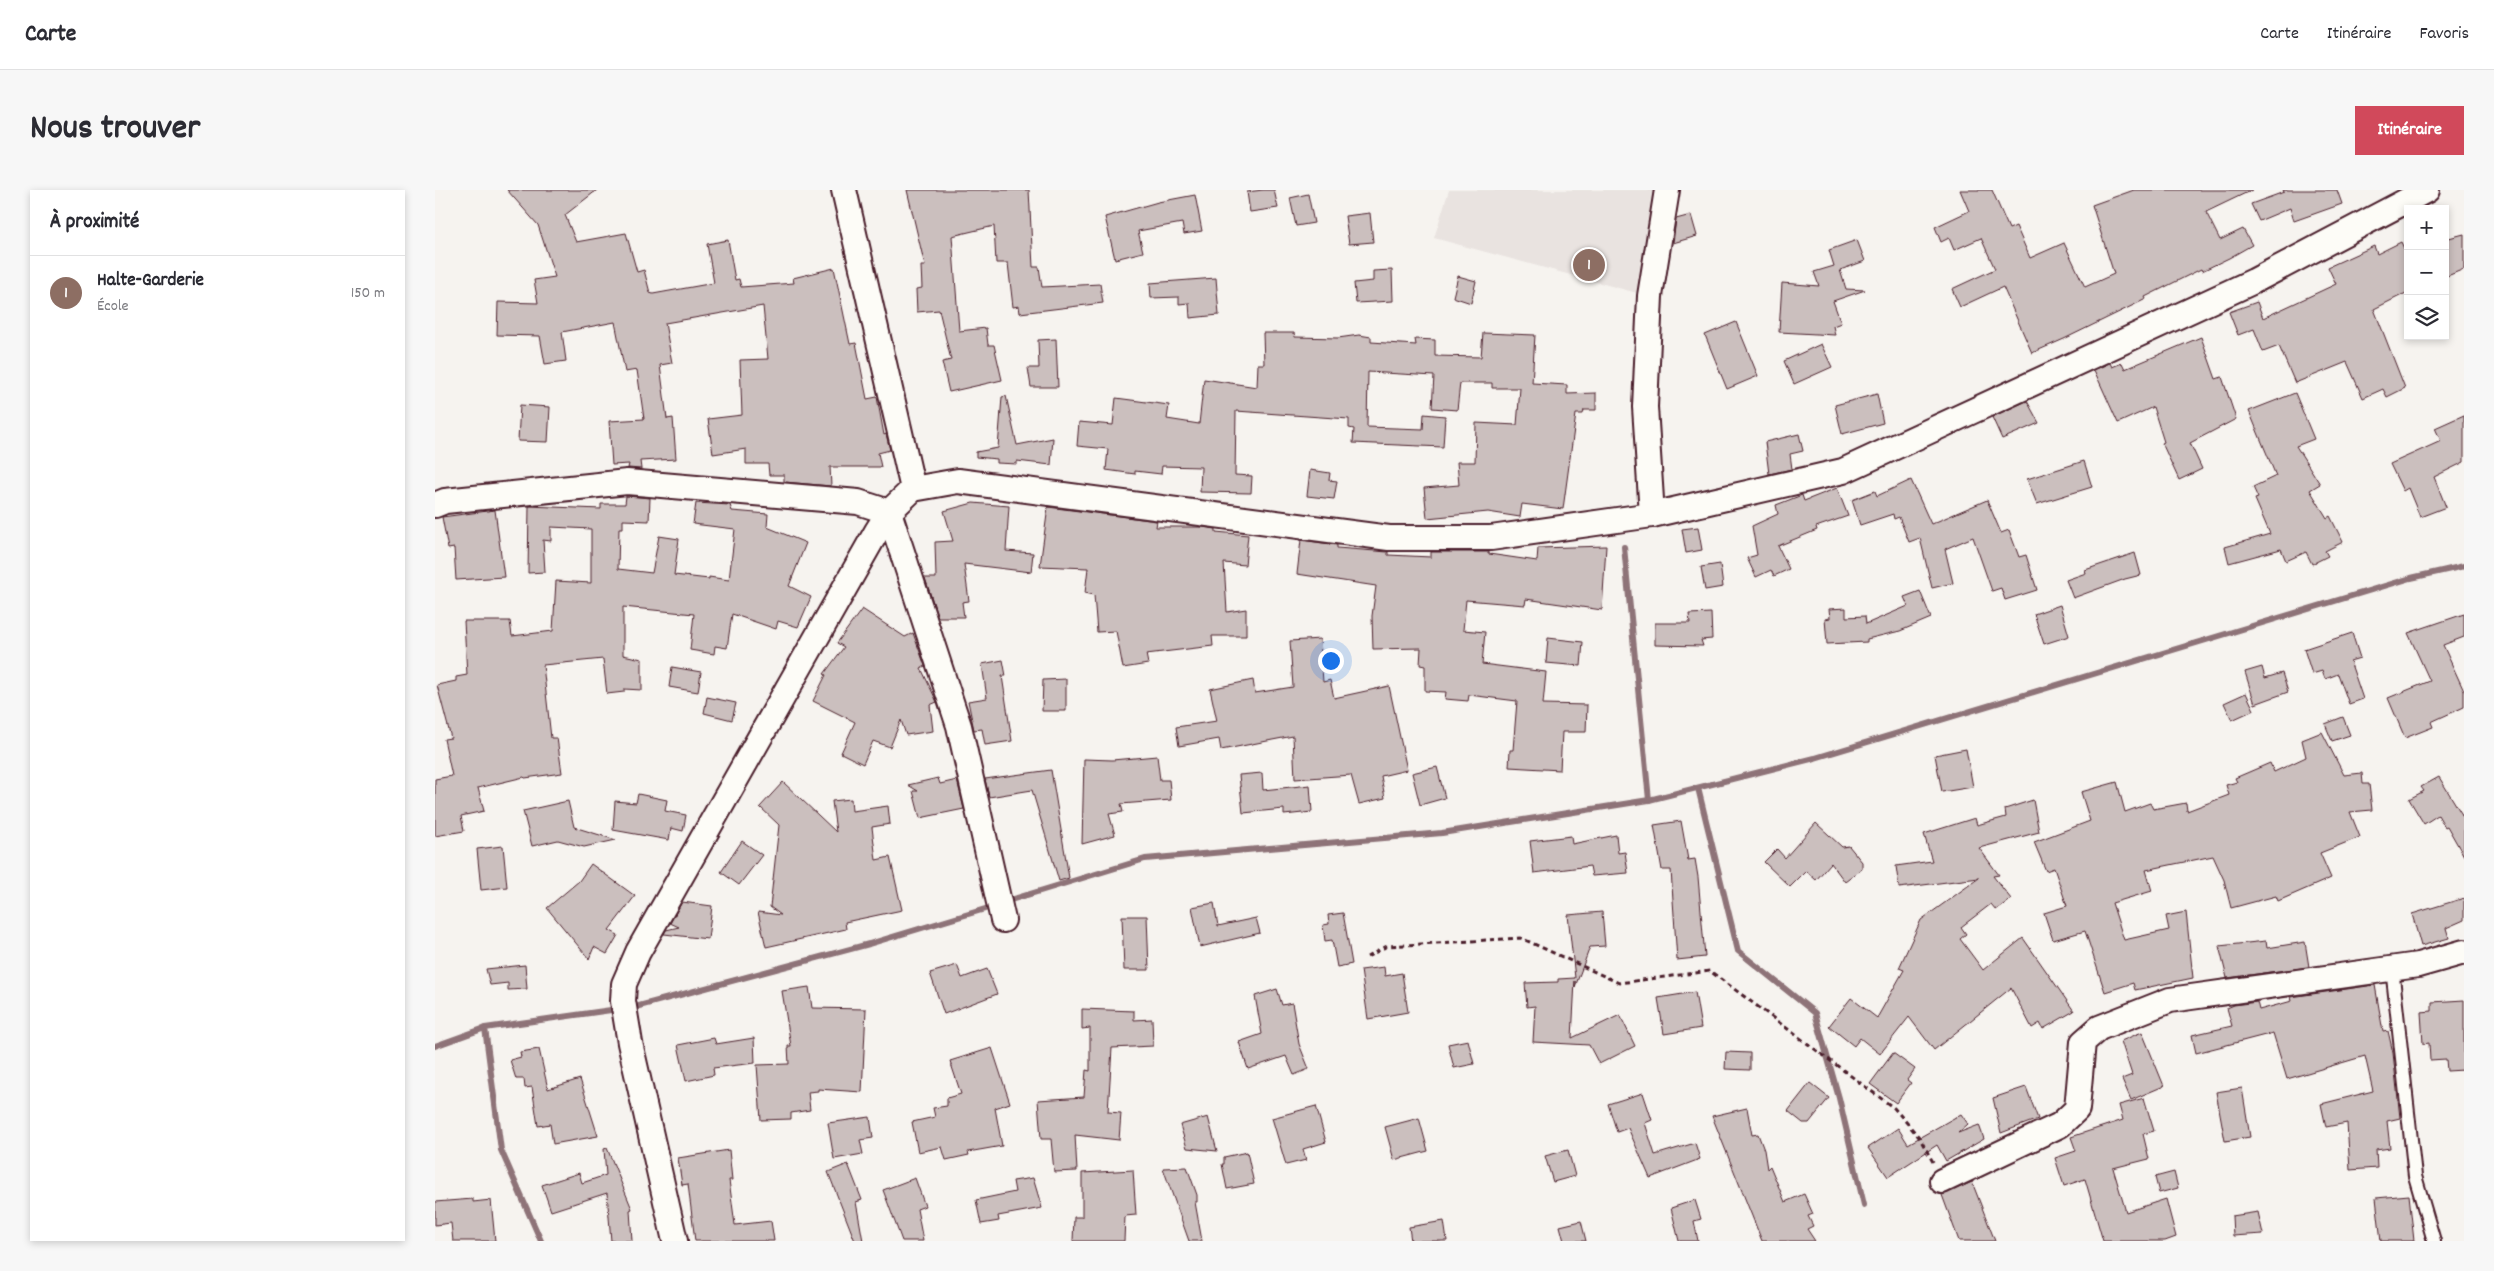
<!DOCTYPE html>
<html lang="fr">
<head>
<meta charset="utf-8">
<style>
  body { margin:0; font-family:Dekko,sans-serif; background:#f7f7f7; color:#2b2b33 }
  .controls { position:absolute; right:15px; top:15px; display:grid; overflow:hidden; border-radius:0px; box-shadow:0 2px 8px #0003 }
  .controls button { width:45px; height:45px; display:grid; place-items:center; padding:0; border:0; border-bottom:1px solid #e1e1e2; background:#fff; color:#2b2b33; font:25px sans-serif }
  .you { position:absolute; left:895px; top:470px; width:18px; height:18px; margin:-12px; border:4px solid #fff; border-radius:50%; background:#1a73e8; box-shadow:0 0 0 8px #1a73e833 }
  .badge { display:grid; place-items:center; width:32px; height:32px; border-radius:50%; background:#d1495b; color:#fff; font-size:16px; font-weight:700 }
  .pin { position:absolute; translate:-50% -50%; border:2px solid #fff; box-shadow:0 1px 5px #0006 }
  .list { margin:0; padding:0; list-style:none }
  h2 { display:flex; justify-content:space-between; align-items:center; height:65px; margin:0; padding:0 20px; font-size:21px }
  h2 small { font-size:16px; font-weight:400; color:#7c7c81 }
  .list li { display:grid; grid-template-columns:32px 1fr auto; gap:15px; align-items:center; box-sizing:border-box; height:75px; padding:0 20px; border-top:1px solid #e1e1e2 }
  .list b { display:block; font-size:19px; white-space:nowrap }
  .list p { margin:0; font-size:16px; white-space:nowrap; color:#7c7c81 }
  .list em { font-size:16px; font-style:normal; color:#7c7c81 }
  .icon { flex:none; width:28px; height:28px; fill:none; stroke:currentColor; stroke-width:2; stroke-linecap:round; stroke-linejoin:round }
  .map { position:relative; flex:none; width:2029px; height:1051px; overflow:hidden; border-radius:0px }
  header { display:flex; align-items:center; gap:30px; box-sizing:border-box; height:70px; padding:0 25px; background:#fff; border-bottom:1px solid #e1e1e2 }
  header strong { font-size:24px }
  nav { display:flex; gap:28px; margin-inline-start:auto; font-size:18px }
  .intro { display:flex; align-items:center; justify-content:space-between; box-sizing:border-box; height:120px; padding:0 30px }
  h1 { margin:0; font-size:35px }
  .button { padding:12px 22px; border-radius:0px; background:#d1495b; color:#fff; font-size:18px; font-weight:700 }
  main { display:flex; gap:30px; padding:0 30px }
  aside { flex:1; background:#fff; border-radius:0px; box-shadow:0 2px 8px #0003 }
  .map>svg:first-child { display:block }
  .built { fill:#e9e3e0 }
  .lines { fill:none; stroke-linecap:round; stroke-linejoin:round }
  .stream { stroke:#8e7378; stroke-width:6 }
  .building { fill:#cbbfbe; stroke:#4a1f2b }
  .lane-casing { stroke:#4a1f2b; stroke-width:16 }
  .street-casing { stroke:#4a1f2b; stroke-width:28 }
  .path { stroke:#4a1f2b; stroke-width:3; stroke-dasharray:5 4; stroke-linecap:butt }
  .lane { stroke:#fdfcf7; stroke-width:12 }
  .street { stroke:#fdfcf7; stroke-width:24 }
</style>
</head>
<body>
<header>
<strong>Carte</strong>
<nav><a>Carte</a><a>Itinéraire</a><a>Favoris</a></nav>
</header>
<div class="intro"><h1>Nous trouver</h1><a class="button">Itinéraire</a></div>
<main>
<aside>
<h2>À proximité<small></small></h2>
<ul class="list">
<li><span class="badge" style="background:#8d6e63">1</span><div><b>Halte-Garderie</b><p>École</p></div><em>150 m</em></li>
</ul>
</aside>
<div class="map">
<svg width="2029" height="1051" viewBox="0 0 2029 1051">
  <rect width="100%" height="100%" fill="#f6f3ef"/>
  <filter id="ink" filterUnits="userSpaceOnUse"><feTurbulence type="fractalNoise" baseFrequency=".02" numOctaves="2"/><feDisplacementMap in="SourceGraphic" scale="10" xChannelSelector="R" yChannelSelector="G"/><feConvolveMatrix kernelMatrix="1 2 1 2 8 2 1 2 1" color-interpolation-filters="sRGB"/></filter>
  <g filter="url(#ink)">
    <path class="built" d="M1014,0H1219L1202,103L999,48Z"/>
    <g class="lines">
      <g class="stream">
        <path d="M1189,357L1214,610"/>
        <path d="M1263,598L1303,761L1380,823L1404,908L1429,1015"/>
        <path d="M569,712L710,669L1007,643L1214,610L1380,568L1976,388L2029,376"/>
        <path d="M0,856L50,838"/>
        <path d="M106,1051L66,960L50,838L204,816L434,754L560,716"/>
      </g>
    </g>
    <g class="building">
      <path d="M72,0H162L130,25L141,52L191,43L202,82L209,80L215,103L218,104L279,93L272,54L293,50L300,90L304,89L306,97L359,93L358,88L399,78L415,154L421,153L432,209L442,207L449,245L451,244L455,260L443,263L446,277H395L396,296L349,292V285H334L333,274H311V259L278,264L273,229L307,225L305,170L333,169L328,116L230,133L237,173L225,175L232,229L238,228L241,269L205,271L206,279L193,278L194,274L177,275L174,231L209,229L202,180L190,182L180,132L127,142L131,171L110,174L105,146L62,145L63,112L103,113L99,90L120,87L103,35Z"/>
      <path d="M472,0H594L598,77H604L607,97L665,94L668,113L585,123L584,116L578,117L573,73H561L559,36L517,46L524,141L551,138L553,155H559L567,190L514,202L507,172L516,170L504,120L482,122L481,99L487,98L486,76H490Z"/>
      <path d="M828,0H839L843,18L815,22L812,2Z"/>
      <path d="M1525,0H1557L1574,39L1581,36L1595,68L1629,53L1650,97L1679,84L1657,15L1699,0H1817L1771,22L1785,50L1808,39L1817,55L1794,68L1767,81L1766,79L1710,107L1711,109L1629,149L1597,163L1568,97L1525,117L1517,99L1560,79L1546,48L1519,60L1514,48L1506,52L1500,37L1534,21Z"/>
      <path d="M1848,0H1902L1907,14L1859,31L1855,18L1824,31L1816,14L1849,2Z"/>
      <path d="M873,4L879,33L861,36L855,8Z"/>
      <path d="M760,5L767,41L749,44L747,33L703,41L708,62L680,69L670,27L723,12Z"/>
      <path d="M935,23L938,52L914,54L910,26Z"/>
      <path d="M1256,25L1262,46L1238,53L1241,29Z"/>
      <path d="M2029,44V79L2010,87V49Z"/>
      <path d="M1422,50L1430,71L1405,80L1411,99L1430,100L1398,111L1406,133L1398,136L1400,145L1344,142L1347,93L1384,96L1379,82L1399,76L1394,60Z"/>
      <path d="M1966,52L1973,67V102L1939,119L1970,198L1952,207L1948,199L1928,208L1912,172L1860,193L1844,156L1828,162L1819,139L1803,145L1794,122L1822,112L1828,128L1901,94L1893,77L1939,56L1942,64Z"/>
      <path d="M957,80L958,111L921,113L919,93L938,91V81Z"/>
      <path d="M1023,86L1041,91L1036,113L1018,107Z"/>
      <path d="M781,88L784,125L755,128L754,113L744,114V107L716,108L715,93Z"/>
      <path d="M1301,132L1323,186L1292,199L1270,145Z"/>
      <path d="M828,143H859L860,147L903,148L924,145L936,147V152L981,155L980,149L1000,150V166L1046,167L1048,143L1100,145L1097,193L1132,195V204L1161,203V220H1149L1148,224H1141L1128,319L1087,314L1085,327L1053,322L992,328L989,298L1024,295L1022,272H1040L1041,233L1082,235L1085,198H1057V193H1025L1022,220L997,218L999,186L933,182L932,237L988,239L989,224L1010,226L1008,257L918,253L919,239L914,238V229L801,221L800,285L817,286L816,303L765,302L766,277L727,276L726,284L700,281V284L671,280L673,259L642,256L644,232L678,235L681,208L734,215L732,229L764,234L769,189L822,197L823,174H829Z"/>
      <path d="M1766,147L1781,189L1787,187L1801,229L1755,253L1767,279L1744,290L1727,253L1729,252L1718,217L1683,233L1659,180L1675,173L1677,177L1687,173L1690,179Z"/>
      <path d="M621,149L623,197H596L593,178H604L603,150Z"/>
      <path d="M1386,154L1397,177L1359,194L1349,171Z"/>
      <path d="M1860,203L1879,249L1861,256L1885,294L1875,300L1892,328L1895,326L1908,352L1890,361L1893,366L1877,374L1871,362L1851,371L1846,359L1794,373L1790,357L1835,344L1820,309L1823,308L1818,297L1841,286L1814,221Z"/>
      <path d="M1442,204L1448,233L1407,244L1400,215Z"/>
      <path d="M571,206L582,255L618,248L616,275L582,271V274L562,273V269L541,267V262L563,258L567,207Z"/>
      <path d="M1592,211L1604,233L1567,249L1557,227Z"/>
      <path d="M85,215L115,217L113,252L83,251Z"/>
      <path d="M2029,225V272L1999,287L2011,317L1985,327L1973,298L1968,301L1955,274L2006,251L2000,238Z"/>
      <path d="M1364,244L1368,261L1355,264L1357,279L1334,284L1330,252Z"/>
      <path d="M1649,271L1657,297L1602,314L1592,289Z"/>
      <path d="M875,280L895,283L894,290L902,291L899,309L872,306Z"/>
      <path d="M1476,290L1496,334L1552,310L1566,343L1574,340L1584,367L1591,365L1602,400L1570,410L1566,398L1557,401L1538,347L1510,359L1518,393L1497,398L1485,348L1474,352L1464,327L1459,329L1458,324L1425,335L1417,310L1440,301L1442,306Z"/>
      <path d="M1402,298L1413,326L1381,337L1382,340L1343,356L1354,379L1339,386L1336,380L1321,387L1312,368L1322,365L1317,336L1343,324L1341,315L1367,305L1369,311Z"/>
      <path d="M191,306L215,308L214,331L188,330V338H184L183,379L217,383L224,346L244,349L239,385L274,389V387L294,390L300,339L258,334L261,313L295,315L297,321L333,324L332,337L371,353L354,396L376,407L363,437L343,431L341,439L297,424L292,458L280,456L279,464L255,460L259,424L188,417V465L207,469V500L189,499V502L172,504L168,469L108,475L116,548H122L127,583L90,588L89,587L43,598L49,621L26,626L29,641L0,646V589L17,586L9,549L16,548L2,495L21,491V487L32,485L29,431H75L77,446L118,441L121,391L156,393V339L116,337V351L108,350L110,382L93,383L94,316L166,319V314H190Z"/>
      <path d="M538,313L574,316L571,361L598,363L596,382L529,374L534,411L527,412L529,427H503L490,388H501L500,352L518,351L509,321Z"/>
      <path d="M613,317L722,331L721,337H767L781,339V342L813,345L810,375L789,373L792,422L811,419V446H777L778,456L711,464L713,474L688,478L681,441L662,442L659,405L650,403L653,378L605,376Z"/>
      <path d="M60,320L69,387L21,390L19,358L13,359L7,327Z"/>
      <path d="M1263,337L1267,360L1251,363L1247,339Z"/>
      <path d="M866,350L902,355V358L953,362V365L996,367V362H1054V364L1102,371L1103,358L1171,356L1167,420L1091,409L1090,415L1031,410L1028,440L1050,442L1047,474L1111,482L1108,514L1152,515L1151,542H1127L1125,580L1074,577L1075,560H1078L1082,511L1034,505L1033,511L1010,509L1011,502L990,501V476L985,475L986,458L938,459L937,426L941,396L862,384Z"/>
      <path d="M1700,363L1706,385L1690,389L1638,408L1631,390L1651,383L1650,380Z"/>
      <path d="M1285,374L1288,397L1270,400L1266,377Z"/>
      <path d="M1485,401L1496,428L1465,441L1432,449V452L1392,454L1390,429L1395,428L1394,419L1411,418V427L1430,426L1431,434L1473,416L1469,407Z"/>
      <path d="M1625,415L1634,446L1609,454L1599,424Z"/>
      <path d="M427,419L470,447L478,443L490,476L486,478L502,512L495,515L498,541L471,545L466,530L455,557L438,551L428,574L406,563L420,532L378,511L391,485L389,484L409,457L402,453Z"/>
      <path d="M1276,423L1277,449L1266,450L1268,456L1220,455V433H1255L1254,424Z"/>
      <path d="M2029,424V447L2008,455L2029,501V517L1996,532L1998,537L1970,548L1953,508L1995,491L1973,443Z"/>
      <path d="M1917,443L1925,468L1915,471L1928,509L1914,514L1903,484L1890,489L1887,481L1877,484L1869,459Z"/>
      <path d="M1113,448L1148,452L1146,476L1111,473Z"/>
      <path d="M885,449L888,492L895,490L899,508L954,496L972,580L946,586L950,608L924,614L916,585L860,589L858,546L786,560L784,549L744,556L741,537L782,531L775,499L818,490L820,503L858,497L855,451Z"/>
      <path d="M568,470L571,486H567L577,551L550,555L547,539L539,540L533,511L552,508L547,474Z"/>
      <path d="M237,477L266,482L263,502L234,497Z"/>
      <path d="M1827,477L1830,488L1847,483L1853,502L1820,514L1810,482Z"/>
      <path d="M631,489V521H607L608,490Z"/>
      <path d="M1811,503L1819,520L1797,530L1789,513Z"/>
      <path d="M272,507L301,513L297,530L269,523Z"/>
      <path d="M1908,527L1915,545L1897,551L1890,534Z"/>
      <path d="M1887,542L1909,585L1927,583L1928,594H1934L1937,620L1915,622L1925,647L1885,663L1896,688L1843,711L1841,706L1796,718L1789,690L1778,666L1711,680L1717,701L1677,713L1689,750L1734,740L1731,726L1751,722L1758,788L1700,800L1698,793L1670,802L1650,741L1618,750L1609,723L1632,716L1619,678L1611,681L1599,652L1655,631L1646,602L1682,592L1690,622L1715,613L1718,619L1751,613L1752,621L1794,605L1791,595L1802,592L1800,588L1835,573L1839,582L1871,567L1867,550Z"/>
      <path d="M1531,559L1538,597L1507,602L1500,565Z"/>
      <path d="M722,566L725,590H734L736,610L686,614L688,622L674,624L680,645L647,654L649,569L677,570Z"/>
      <path d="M1002,577L1010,608L985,615L977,583Z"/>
      <path d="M616,580L634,688L624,691L597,600L554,607L550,589Z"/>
      <path d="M827,583L828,600L875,595L877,622L849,625V619L808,623L804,585Z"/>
      <path d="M2004,587L2029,628V666L2012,636L2010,637L2003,625L1989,634L1974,609L1989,601L1986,597Z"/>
      <path d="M503,588L505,594L522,590L529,619L485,628L478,601H483L473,595Z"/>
      <path d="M348,592L401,642L397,611L416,609L417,621L453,616L455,634L437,637L441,670L455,667L467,720L410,732L411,739L331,757L323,722L346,725L335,717L344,635L325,617Z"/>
      <path d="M203,604L232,610L230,621L251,625L248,641L236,638L234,650L178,640L180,611L201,613Z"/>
      <path d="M1598,610L1604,642L1544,658L1564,685L1558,686L1576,709L1561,720L1556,714L1526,737L1531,744L1525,749L1548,780L1588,748L1639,821L1608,839L1605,833L1597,838L1576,798L1499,860L1474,827L1445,864L1425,848L1419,856L1394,836L1416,808L1442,828L1469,780L1464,778L1486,730L1544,688L1464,698L1461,676L1497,671L1489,644L1540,628L1542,635L1571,627L1570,619Z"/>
      <path d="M133,611L139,637L181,650L149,657L123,650L97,656L88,621Z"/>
      <path d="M1246,631L1253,670L1260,669L1263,687L1270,767L1242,770L1236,680H1227L1219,635Z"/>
      <path d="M1381,633L1407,657L1414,656L1427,672V679L1410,692L1396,673L1381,690L1371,681L1355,697L1329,672L1342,659L1350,668Z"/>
      <path d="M1181,645L1183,663L1190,662L1193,683L1157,686L1155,676L1099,683L1095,651L1136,646L1137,654Z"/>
      <path d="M307,651L327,665L304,695L286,682Z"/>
      <path d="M68,656L72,697L46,700L42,659Z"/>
      <path d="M156,674L200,706L174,740L183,745L172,764L159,757L154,769L112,718L144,691Z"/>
      <path d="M2029,708V730L2011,738L2014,748L1986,756L1977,724Z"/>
      <path d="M247,712L277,716L273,749L229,744L231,740L244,737L235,733Z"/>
      <path d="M779,713L783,736L821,728L825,743L765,757L757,717Z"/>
      <path d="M1167,722L1170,756L1155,757L1140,797V791L1137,848L1185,825L1200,856L1164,874L1154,855L1098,852L1100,816L1092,817L1090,793L1123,792V789L1140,788L1133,725Z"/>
      <path d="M908,723L917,774L902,777L897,750L890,751L888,735L894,734L893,725Z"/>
      <path d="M687,726H712L714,780H689Z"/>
      <path d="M1831,751L1832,758L1870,752L1874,777L1792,788L1784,756Z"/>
      <path d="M90,775L92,799L73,800V793L55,795L51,779Z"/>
      <path d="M522,775L527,788L552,779L562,804L509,824L495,783Z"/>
      <path d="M949,777L950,786L967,783L973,822L933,829L926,780Z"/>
      <path d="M1940,795L1948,842L1953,841L1958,863L1965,928L1952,931L1955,958L1941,960L1942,978L1915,980L1912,933L1891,937L1886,914L1938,901L1930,866L1852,889L1838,843L1761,863L1757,845L1797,836L1792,818L1799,815L1822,812L1824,820L1857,811L1856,807Z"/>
      <path d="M374,797L377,818L431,819L427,902L383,899V901L373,902L375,920L356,923V929L326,930L322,875L354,874L353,856H356L347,801Z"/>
      <path d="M842,799L847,815L857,813L864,854L874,879L859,885L851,866L813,879L804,852L827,844L820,806Z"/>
      <path d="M1260,802L1266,838L1229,844L1223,808Z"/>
      <path d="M2029,810V880L2012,881L2011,869L1995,870L1994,853L1988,854L1986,822L1997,821V812Z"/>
      <path d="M647,819L699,821V830L717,829L718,856L677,858L673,922L686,923L684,950L640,945L642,981L619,982L616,949H606L603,910L649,907L651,880L655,881V838L647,839Z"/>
      <path d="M1707,842L1729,896L1696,910L1687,889L1697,885L1686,851Z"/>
      <path d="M279,848L281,854L319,848L320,873L278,878L279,885L251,891L243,855Z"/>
      <path d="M1033,850L1039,874L1019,878L1013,854Z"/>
      <path d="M557,858L575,913L560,918L567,956L533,962L534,965L511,970L507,957L483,962L477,932L500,927L498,918L512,916V908L526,904L515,871Z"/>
      <path d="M104,859L113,899L145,889L163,946L118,954L115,934L103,936L97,897L90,898L89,889H81L75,870L86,867L85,862Z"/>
      <path d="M1291,862L1315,863V880L1290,879Z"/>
      <path d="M1458,863L1480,879L1472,890L1476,893L1461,913L1435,894Z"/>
      <path d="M1375,893L1394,908L1374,933H1368L1353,921Z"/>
      <path d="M1591,897L1603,929L1566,943L1558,908Z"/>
      <path d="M1807,898L1815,947L1790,951L1781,902Z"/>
      <path d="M1208,903L1217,930L1210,933L1220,965L1260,953L1265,969L1215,988L1193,938L1182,942L1173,914Z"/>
      <path d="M1709,908L1719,941L1708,944L1714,969L1678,978L1691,1022L1731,1009L1741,1047L1730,1051H1668L1650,989L1629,996L1620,968L1641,961L1636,947L1688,930L1684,915Z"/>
      <path d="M881,916L891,952L868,959L871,970L851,975L837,928Z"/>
      <path d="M1312,918L1317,945L1323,944L1329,960L1332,979L1335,976L1350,1012L1369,1004L1378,1024L1373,1026L1378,1036L1372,1039L1380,1051H1327L1277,926Z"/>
      <path d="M1526,924L1533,934L1523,943L1544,935L1549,949L1511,971L1502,955L1453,987L1433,958L1463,938L1473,954Z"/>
      <path d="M435,927L438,948L425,950L428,964L399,969L393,933Z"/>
      <path d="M773,927L782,961L752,958L745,935Z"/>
      <path d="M984,928L993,961L959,970L950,937Z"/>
      <path d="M172,958L197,1019L195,1020L197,1051H176L172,1003L116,1021L107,995L144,983L147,993L171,985L169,959Z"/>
      <path d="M294,960L297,990H294L300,1035L336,1031L339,1051H260L253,994L247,995L243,968Z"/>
      <path d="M1133,960L1140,986L1118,992L1110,966Z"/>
      <path d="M812,962L819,994L792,999L787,974H789V967Z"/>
      <path d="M413,974L427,1010L421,1012L428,1051H420L393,982Z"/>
      <path d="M752,977L762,1005V1012H760L767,1051H754L728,978Z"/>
      <path d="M698,980L701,1025L690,1026L689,1051H638L639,1027H647V983Z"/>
      <path d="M1739,982L1743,998L1724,1003L1720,987Z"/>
      <path d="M480,988L490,1016L482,1019L488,1051H467L448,1000Z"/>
      <path d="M598,988L607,1018L563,1026L564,1031L546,1034L541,1010L580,1002L578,991Z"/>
      <path d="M1537,992L1560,1051H1524L1507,1005Z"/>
      <path d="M1974,1005L1979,1051H1946L1941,1008Z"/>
      <path d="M38,1009V1012L56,1010L60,1051H18L16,1033L0,1035V1012Z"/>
      <path d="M1260,1010L1266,1029L1259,1031L1263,1051H1244L1236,1018Z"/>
      <path d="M1823,1022L1828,1044L1798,1046L1797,1026Z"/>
      <path d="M1009,1031L1012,1051H976L974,1037Z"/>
      <path d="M1146,1031L1151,1051H1129L1125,1036Z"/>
    </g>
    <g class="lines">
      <g class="lane-casing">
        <path id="lane" d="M1957,778L1980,986L1999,1051"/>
      </g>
      <g class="street-casing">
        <g id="street">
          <path d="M409,0L478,299"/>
          <path d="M0,315L10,311L192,292L423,312L454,322L524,536L568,730"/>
          <path d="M1217,325L1210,217L1215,106L1232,0"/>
          <path d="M1507,991L1625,935L1642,919L1648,852L1664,838L1735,810L1983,775L2029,762"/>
          <path d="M240,1051L195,853L188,811L189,794L203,762L442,341L454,322L478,299L523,291L954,348H1056L1217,325L1408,281L1819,91L1992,0"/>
        </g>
      </g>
      <path class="path" d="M932,767L952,756L1086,748L1184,793L1275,781L1459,918L1484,947L1498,972"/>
      <use href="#lane" class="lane"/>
      <use href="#street" class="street"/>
    </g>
  </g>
</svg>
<div class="controls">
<button>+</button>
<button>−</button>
<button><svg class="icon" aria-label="layers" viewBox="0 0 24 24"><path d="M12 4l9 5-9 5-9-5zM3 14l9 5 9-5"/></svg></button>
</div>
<div class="you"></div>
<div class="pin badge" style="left:1154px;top:75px;background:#8d6e63">1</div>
</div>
</main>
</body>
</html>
